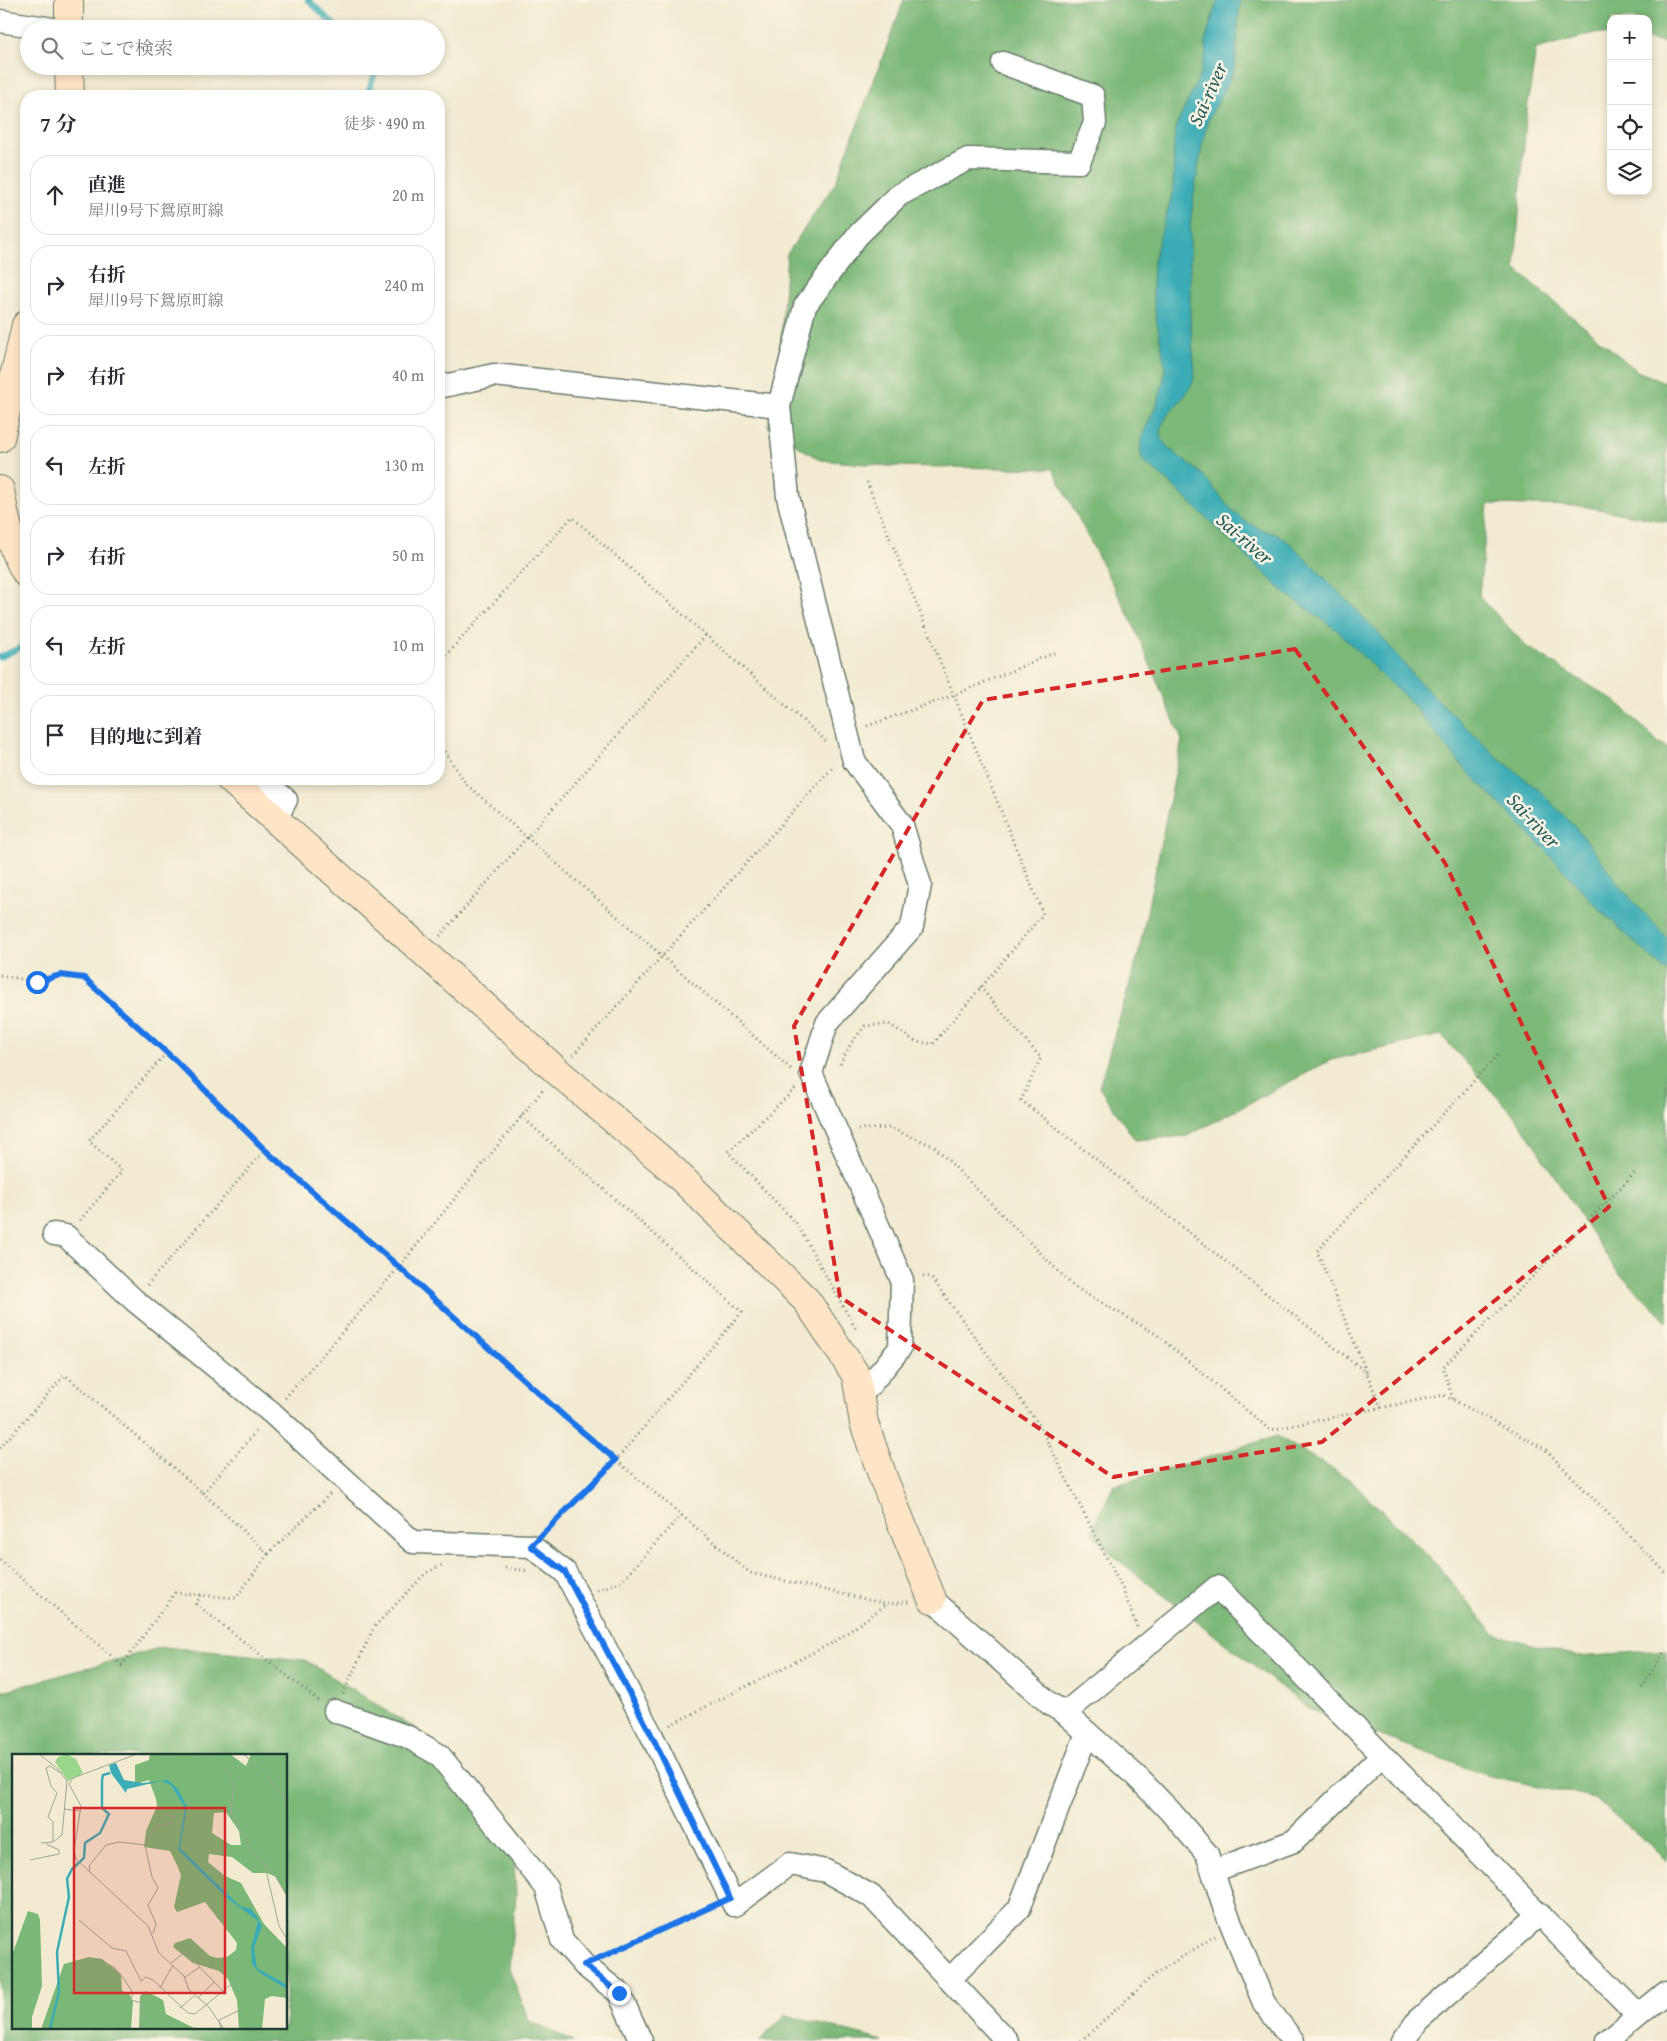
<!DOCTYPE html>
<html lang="ja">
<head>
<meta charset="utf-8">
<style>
  body { margin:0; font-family:"Gentium Book Plus","Noto Serif JP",serif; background:#f2f2f3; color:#2b2b33 }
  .controls { position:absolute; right:15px; top:15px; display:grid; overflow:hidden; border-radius:10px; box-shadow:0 2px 8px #0003 }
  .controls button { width:45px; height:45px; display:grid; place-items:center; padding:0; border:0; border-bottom:1px solid #e1e1e2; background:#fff; color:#2b2b33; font:25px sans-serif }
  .stop { position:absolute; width:15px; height:15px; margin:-11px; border:4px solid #1a73e8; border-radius:50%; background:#fff }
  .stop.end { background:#1a73e8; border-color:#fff; box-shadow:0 1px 5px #0008 }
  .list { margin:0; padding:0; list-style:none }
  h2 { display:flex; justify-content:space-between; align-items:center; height:65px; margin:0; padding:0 20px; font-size:21px }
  h2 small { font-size:16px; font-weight:400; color:#7c7c81 }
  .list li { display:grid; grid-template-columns:32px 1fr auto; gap:15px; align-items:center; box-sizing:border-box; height:80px; margin:0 10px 10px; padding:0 10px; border:1px solid #e1e1e2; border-radius:20px }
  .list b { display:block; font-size:19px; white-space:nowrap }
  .list p { margin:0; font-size:16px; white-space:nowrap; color:#7c7c81 }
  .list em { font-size:16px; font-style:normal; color:#7c7c81 }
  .icon { flex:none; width:28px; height:28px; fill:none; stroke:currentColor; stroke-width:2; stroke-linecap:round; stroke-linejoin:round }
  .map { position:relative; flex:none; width:1667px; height:2041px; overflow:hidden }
  .search { position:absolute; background:#fff; box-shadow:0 2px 8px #0003; left:20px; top:20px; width:425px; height:55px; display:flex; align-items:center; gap:12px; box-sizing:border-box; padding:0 18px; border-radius:28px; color:#7c7c81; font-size:19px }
  .panel { position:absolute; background:#fff; box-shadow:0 2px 8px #0003; left:20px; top:90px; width:425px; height:695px; border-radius:20px }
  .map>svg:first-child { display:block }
  .forest { fill:#7bb878; stroke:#4d7a56; fill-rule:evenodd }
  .water { fill:#3bacb5; stroke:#2d7474 }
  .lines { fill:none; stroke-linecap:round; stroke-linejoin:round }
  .stream { stroke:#3bacb5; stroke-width:6 }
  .street-casing { stroke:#697a6b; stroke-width:25 }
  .secondary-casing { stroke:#697a6b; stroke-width:30 }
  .path { stroke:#697a6b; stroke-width:3; stroke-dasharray:1 4; stroke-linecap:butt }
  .street { stroke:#fff; stroke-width:22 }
  .secondary { stroke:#fee5c5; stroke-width:28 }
  .route { stroke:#1a73e8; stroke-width:6 }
  .marked { fill:none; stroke:#d62828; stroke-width:4; stroke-dasharray:10 6; stroke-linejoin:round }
  .labels { text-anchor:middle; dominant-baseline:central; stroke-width:5; stroke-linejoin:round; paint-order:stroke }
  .water-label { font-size:20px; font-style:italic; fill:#275e5b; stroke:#fcf5e5 }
  .inset-river { fill:none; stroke:#3bacb5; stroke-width:2.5 }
  .inset-road { fill:none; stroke:#9ea593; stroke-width:1 }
  .view { fill:#d62828; fill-opacity:0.15; stroke:#d62828; stroke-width:2.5 }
  .inset-edge { fill:none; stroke:#1f3d34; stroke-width:2.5 }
</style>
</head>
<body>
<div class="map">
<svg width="1667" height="2041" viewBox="0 0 1667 2041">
  <rect width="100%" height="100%" fill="#fcf5e5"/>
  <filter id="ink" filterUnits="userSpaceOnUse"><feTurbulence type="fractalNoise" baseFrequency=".02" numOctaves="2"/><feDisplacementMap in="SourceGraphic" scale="10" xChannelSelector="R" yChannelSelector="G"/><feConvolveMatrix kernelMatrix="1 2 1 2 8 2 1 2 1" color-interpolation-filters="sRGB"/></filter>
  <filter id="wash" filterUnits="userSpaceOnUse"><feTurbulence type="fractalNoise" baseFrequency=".0096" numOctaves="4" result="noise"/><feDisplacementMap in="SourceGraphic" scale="20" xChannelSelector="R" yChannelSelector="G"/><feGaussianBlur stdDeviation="1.12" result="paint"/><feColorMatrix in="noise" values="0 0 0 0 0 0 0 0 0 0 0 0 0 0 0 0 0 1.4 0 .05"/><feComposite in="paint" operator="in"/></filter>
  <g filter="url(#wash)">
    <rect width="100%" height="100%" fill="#f2ebd2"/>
    <g class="forest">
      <path d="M904,0H1667V42L1648,39V19H1611V35L1595,33L1536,49L1526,117L1515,269L1637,371L1667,383V522L1582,506L1488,504L1479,596L1527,647L1618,703L1659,743L1667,747V1321L1615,1269L1518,1120L1441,1035L1331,1060L1187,1136L1135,1140L1099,1087L1138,956L1182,740L1133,624L1053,469L888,466L820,460L768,427L780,354L787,254L836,182Z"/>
      <path d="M1277,1436L1349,1479L1437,1565L1494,1634L1577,1656L1667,1650V1861L1595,1798L1486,1775L1309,1709L1117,1559L1091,1532L1113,1486Z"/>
      <path d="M163,1647L305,1660L419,1731L512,1827L516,1895L509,1968L529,2021L573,2041H0V1692ZM14,1755H286V2027H14Z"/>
      <path d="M786,2015L883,2041H759Z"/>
    </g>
    <path class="water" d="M1220,0H1240L1235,68L1208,121L1203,140L1194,194L1190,227V321L1195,372L1193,382L1186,394L1166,417L1161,428V438L1167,447L1203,475L1228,506L1243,520L1258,528L1278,535L1291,544L1378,632L1417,680L1496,756L1540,791L1569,821L1587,841L1622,889L1667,938V972L1600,910L1546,851L1464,768L1407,698L1384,678L1337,630L1285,593L1170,483L1143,461L1140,451L1142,436L1158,402L1164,379L1165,365L1155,312L1152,282L1153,263L1173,191L1174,141L1177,124L1199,77L1206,52V39L1216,4Z"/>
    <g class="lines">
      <g class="stream">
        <path d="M308,0L339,29"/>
        <path d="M366,96L378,66"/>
        <path d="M0,657L26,645"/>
      </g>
    </g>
  </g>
  <g filter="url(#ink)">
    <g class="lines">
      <g class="street-casing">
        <g id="street">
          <path d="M0,21L53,29"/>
          <path d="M439,387L494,375L779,406"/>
          <path d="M262,779L286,800L275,820"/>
          <path d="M54,1234L66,1236L134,1300L272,1413L413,1542L531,1546L565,1572L651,1734L734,1905L790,1864L826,1871L871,1896L1007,2041"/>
          <path d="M860,1397L900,1348L902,1280L811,1073L827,1023L912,927L920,885L902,825L854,761L788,497L779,406L805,306L857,236L899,195L968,159L1079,162L1095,123L1093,96L1003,63"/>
          <path d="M932,1599L1050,1704L1065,1713L1137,1777L1169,1810L1207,1854L1225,1909L1264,2003L1293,2041"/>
          <path d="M335,1711L408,1737L439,1755L546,1887L562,1940L584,1965L619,1993L641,2041"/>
          <path d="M1065,1713L1217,1587L1638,2015"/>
          <path d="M1213,1871L1294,1841L1382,1755"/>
          <path d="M949,1980L1019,1909L1087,1733"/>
          <path d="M1403,2041L1418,2020L1540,1914"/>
          <path d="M1607,2041L1667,1992"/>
        </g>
      </g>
      <g class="secondary-casing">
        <g id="secondary">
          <path d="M69,0V29"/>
          <path d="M69,66L70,96"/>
          <path d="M0,438L26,325"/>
          <path d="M0,490C5,519 11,547 26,573"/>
          <path d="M230,779L558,1072L672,1169L807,1301L856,1375L864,1423L884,1480L932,1599"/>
        </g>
      </g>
      <g class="path">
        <path d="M439,663L572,517L827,742"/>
        <path d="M867,726L954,695L1054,653"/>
        <path d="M439,743L466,784L791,1069"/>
        <path d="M440,936L706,635"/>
        <path d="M0,975L37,982L60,975L84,978L176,1061L265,1150L399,1267L565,1417L750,1573L887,1604L909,1602"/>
        <path d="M980,987L1041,1058L1021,1100L1367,1373"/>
        <path d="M573,1055L833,767"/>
        <path d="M840,1064L852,1042L865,1026L889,1024L916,1042L933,1044L1043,914L867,482"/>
        <path d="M795,1089L728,1152L796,1223L856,1329"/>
        <path d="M521,1116L742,1312L616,1460L546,1531"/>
        <path d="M858,1129L890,1128L934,1146L1073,1286L1156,1334L1270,1430L1444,1395L1545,1449L1667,1574"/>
        <path d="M80,1220L122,1171L89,1141L167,1052"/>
        <path d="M923,1276L931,1277L1039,1425L1123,1590L1137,1627"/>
        <path d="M147,1285L265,1150"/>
        <path d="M285,1398L399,1267L543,1090"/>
        <path d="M1453,1399L1443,1367L1635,1173"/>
        <path d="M1381,1408L1317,1251L1499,1054"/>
        <path d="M0,1448L65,1375L203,1493"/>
        <path d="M268,1554L330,1494"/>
        <path d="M0,1560L122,1665L175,1593L236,1598L268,1554L203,1493L258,1429"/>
        <path d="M505,1568L528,1571"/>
        <path d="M597,1590L621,1582L681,1515"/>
        <path d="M201,1595L196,1604L319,1701"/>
        <path d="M1642,1688L1667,1646"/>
        <path d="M343,1694L374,1627L426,1573L442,1565"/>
        <path d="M670,1725L836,1641L887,1604"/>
        <path d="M605,1955L711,1907"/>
        <path d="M1081,2041L1154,1975L1215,1936"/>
      </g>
      <use href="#street" class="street"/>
      <use href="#secondary" class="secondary"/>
    </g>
  </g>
  <g class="lines" filter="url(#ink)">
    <path class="route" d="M37,982L60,975L84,978L176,1061L265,1150L399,1267L565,1417L616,1460L531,1546L565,1572L651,1734L730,1898L584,1965L619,1993"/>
  </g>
  <path class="marked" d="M1295,649L1445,863L1609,1207L1322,1442L1113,1477L840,1297L794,1026L983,700Z"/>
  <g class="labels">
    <g class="water-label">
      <text transform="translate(1207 94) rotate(-66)">Sai-river</text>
      <text transform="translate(1245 538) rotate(41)">Sai-river</text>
      <text transform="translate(1534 820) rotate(47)">Sai-river</text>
    </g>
  </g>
  <g transform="translate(12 1754)">
    <rect width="275" height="275" fill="#f2ebd2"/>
    <path d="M55,0L64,5L71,19L56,27L43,8L46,3Z" fill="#9ad78c"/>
    <path d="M138,0H218L234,12L239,0H275V143L264,123L255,119H241L220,103L197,100L196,108L213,122L229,129L252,170L275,194V244L260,242L253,245L250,275H227L225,246L216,225L207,217L181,209L161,193L163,189L178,184L198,202L205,204L215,203L224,196L225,189L193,148L165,158L162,153L169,121L165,111L158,97L132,93L134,77L145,52L144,45L137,26L123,30V11L137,6ZM214,58L227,77L229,91H219L200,79L202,59ZM16,157L26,160L28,166L30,232L20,263V275H0V201ZM77,203L90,205L109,220L110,237L118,241L121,248L119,275H29L52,210ZM134,237L151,246L154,260L184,275H127L128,242Z" fill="#7bb878" fill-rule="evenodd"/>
    <path d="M104,9L112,26L131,29L156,26L166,35L175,53L168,94L228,152L239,155L245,163L250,172L242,194L245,214L275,231V235L248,219L240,210L239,194L246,167L215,144L166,96L173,54L159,31L149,27L115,35L114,39L99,19L97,11Z" fill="#3bacb5"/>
    <path class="inset-river" d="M38,275L47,238L45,198L57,143L55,125L60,115L72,104L73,89L88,79L97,60L90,54V26L91,21L98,19"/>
    <path class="inset-road" d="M27,0L46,15L55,27M125,0L61,24L57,30L69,52L62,96L64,105L136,172L147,199L172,222L177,236L196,252L212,275M231,0L254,19L275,49M213,15L222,31L219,59L240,97L262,120L275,142M52,55L69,57M41,88V68L36,63L45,39L39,32L34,14L38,12L50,20M29,89L41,88L50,81L55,27M18,106L47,100V96L34,90M253,112L267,172L275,185M78,118L77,112L94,91L107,88L133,91M67,166L100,194L114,197L129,227L134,223L141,226L176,259L183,260L223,227M141,180L144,170L136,151L146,134L140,123L133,91L144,72L160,69L161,63L153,60M93,209L102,213L112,225L121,239L119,246L130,249V262L137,266M159,209L173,198L211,237M172,224L188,213M148,234L161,211M186,244L202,228M168,254L182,242M209,275L207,266L230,255"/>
    <path class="view" d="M62,54H213V239H62Z"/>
    <rect width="275" height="275" class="inset-edge"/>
  </g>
</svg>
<div class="controls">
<button>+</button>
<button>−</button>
<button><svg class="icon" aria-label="locate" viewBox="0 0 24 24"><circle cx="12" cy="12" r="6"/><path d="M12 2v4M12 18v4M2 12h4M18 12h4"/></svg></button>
<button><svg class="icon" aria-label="layers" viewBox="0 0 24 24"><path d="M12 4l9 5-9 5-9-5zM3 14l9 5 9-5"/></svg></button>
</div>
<div class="stop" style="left:37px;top:982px"></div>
<div class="stop end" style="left:619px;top:1993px"></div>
<div class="search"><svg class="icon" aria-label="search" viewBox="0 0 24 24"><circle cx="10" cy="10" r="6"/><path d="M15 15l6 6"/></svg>ここで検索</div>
<section class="panel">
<h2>7 分<small>徒歩 · 490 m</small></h2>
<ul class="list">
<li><svg class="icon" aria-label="ahead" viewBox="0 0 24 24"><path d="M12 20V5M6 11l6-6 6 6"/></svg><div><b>直進</b><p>犀川9号下鴛原町線</p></div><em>20 m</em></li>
<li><svg class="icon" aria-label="right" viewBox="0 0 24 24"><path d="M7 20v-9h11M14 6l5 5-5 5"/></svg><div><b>右折</b><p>犀川9号下鴛原町線</p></div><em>240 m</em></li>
<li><svg class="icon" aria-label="right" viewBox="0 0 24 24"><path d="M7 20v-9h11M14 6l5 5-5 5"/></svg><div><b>右折</b></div><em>40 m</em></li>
<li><svg class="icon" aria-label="left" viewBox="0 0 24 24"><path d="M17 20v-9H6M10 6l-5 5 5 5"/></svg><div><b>左折</b></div><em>130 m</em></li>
<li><svg class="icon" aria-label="right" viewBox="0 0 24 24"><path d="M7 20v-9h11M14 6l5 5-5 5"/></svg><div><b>右折</b></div><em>50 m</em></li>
<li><svg class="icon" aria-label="left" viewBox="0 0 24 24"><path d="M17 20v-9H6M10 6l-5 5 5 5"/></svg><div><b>左折</b></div><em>10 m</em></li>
<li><svg class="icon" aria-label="arrive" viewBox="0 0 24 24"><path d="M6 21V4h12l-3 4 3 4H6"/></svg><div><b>目的地に到着</b></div></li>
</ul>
</section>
</div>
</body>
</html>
